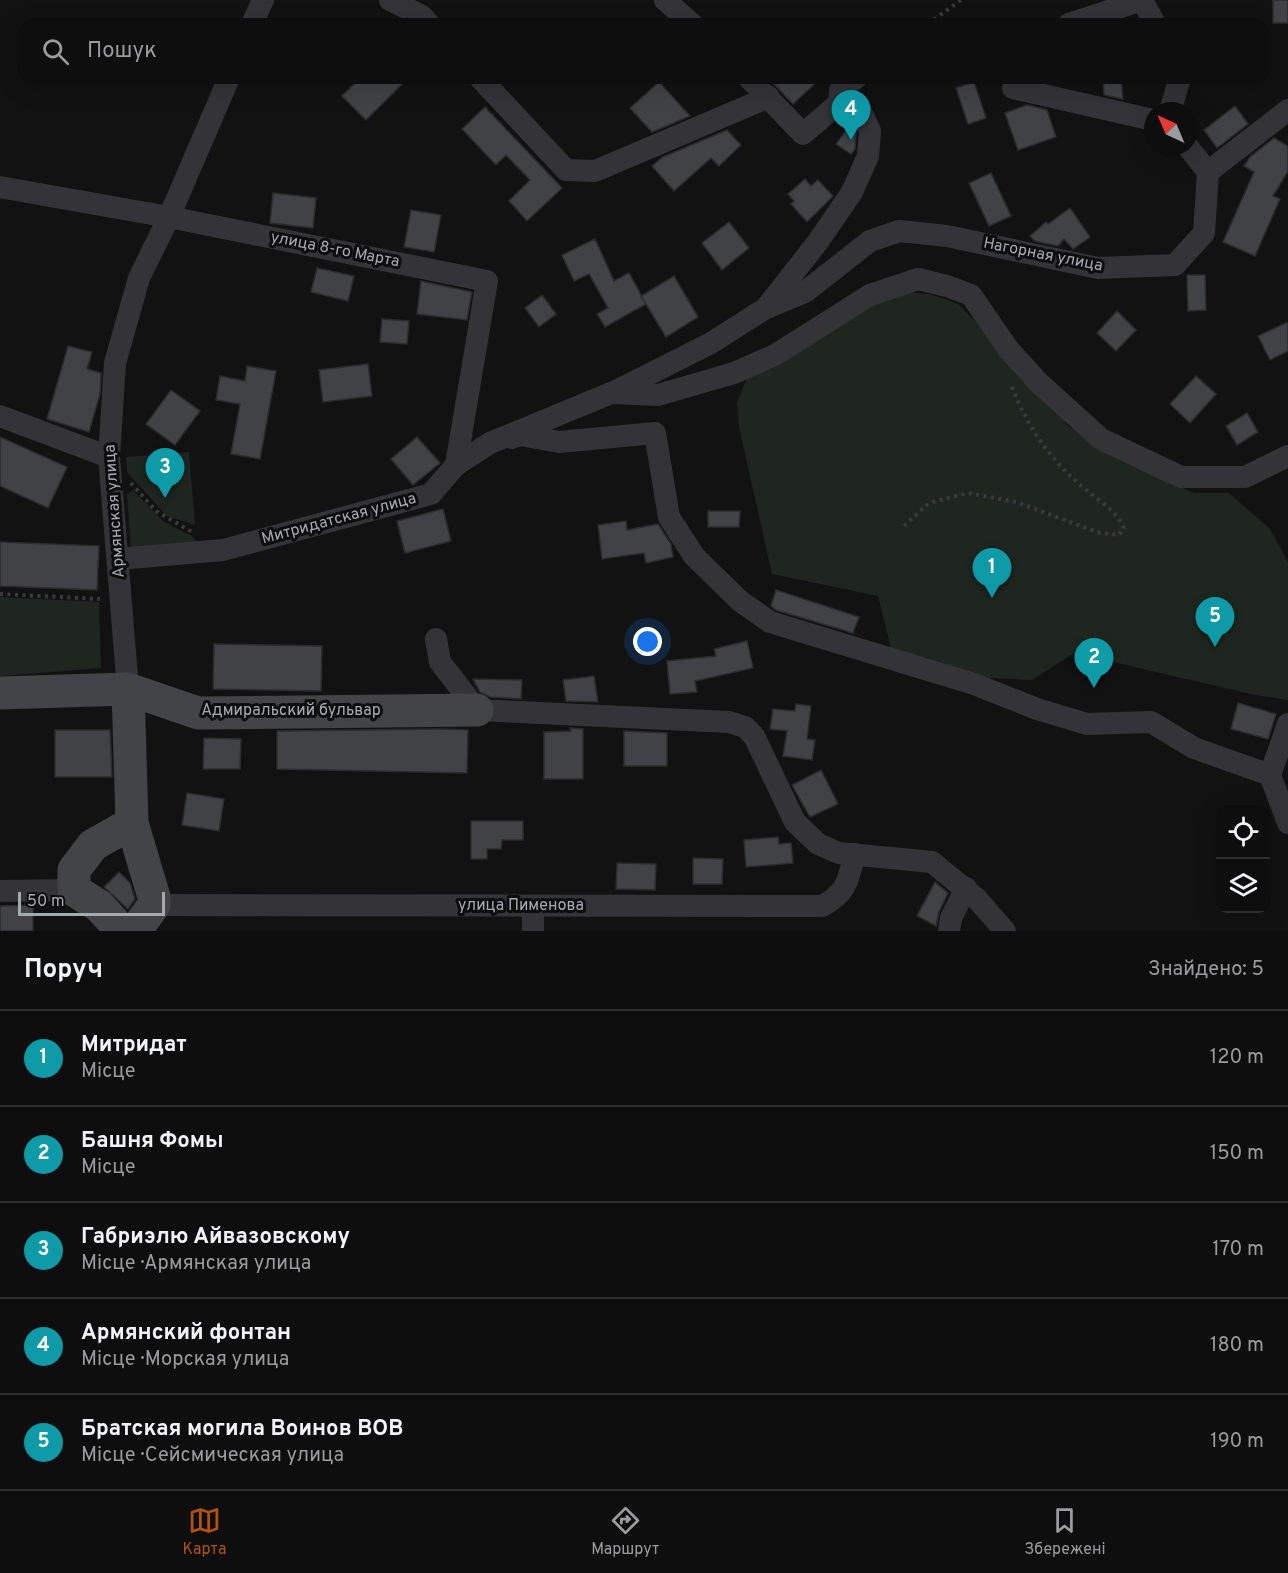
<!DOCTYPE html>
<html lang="uk">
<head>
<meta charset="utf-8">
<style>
  body { margin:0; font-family:Overpass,sans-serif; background:#1c1c1c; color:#f1f3f6 }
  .controls { position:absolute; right:18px; bottom:18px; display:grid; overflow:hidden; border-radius:12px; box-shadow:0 6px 24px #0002 }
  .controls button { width:54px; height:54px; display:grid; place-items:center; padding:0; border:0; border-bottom:2px solid #2e2e2e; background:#0e0e0e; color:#f1f3f6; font:30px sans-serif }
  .compass { position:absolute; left:1144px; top:102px; width:54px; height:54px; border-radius:50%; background:#0e0e0e; box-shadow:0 6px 24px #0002; rotate:316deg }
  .scale { position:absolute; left:18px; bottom:15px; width:147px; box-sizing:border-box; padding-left:6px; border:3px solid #a5aab2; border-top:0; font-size:16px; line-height:21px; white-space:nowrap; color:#a5aab2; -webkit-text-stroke:4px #0d0d0e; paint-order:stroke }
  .you { position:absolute; left:648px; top:642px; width:21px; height:21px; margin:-15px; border:4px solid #fff; border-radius:50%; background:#1a73e8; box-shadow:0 0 0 9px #1a73e833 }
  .badge { display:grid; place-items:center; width:39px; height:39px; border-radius:50%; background:#b45309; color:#fff; font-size:20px; font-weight:700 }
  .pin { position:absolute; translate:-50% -50px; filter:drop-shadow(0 2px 3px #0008) }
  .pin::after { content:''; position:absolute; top:32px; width:21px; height:18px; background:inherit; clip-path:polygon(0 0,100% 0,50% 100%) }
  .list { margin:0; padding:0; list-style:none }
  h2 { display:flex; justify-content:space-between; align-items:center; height:78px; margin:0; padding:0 24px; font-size:26px }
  h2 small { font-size:20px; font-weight:400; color:#9b9c9e }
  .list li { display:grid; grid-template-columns:39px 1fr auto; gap:18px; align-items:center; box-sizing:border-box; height:96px; padding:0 24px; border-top:2px solid #2e2e2e }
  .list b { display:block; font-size:22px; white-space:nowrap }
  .list p { margin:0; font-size:20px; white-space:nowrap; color:#9b9c9e }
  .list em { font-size:20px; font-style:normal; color:#9b9c9e }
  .icon { flex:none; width:33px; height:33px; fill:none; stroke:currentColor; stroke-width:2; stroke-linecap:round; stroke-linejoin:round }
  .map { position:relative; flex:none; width:1288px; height:931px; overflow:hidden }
  .search { position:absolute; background:#0e0e0e; box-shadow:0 6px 24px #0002; left:18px; right:18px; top:18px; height:66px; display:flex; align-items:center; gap:15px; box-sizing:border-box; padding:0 21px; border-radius:18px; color:#9b9c9e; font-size:22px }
  .sheet { height:558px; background:#0e0e0e }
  nav { display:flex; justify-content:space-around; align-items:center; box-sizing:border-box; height:84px; border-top:2px solid #2e2e2e; background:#0e0e0e; font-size:16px; color:#9b9c9e }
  nav a { display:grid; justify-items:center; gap:3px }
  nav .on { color:#b45309 }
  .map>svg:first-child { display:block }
  .green { fill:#1f261f }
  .building { fill:#414246; stroke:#2c2c2f; stroke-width:1.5 }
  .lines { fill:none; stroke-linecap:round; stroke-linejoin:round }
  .path { stroke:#3a3b3f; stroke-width:4; stroke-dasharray:3 4.5; stroke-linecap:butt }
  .street { stroke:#343438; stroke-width:22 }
  .secondary { stroke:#424448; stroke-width:33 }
  .labels { text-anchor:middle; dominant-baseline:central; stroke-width:6; stroke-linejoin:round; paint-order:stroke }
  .street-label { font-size:16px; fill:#a5aab2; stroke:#0d0d0e }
</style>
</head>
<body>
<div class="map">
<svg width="1288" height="931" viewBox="0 0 1288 931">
  <rect width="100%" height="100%" fill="#121213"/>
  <g class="green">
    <path d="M906,292L930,294L958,304L1024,370L1067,425L1121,461L1194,493H1229L1270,529L1288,562V700L1251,694L1074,653L1032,680L973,677L892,652L878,596L772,574L739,427L737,402L747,378L874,302Z"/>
    <path d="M189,452L195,525L167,516L127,472L126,457Z"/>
    <path d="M133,490L164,522L192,536L199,545L131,550L127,494Z"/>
    <path d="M0,597L99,602L101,668L0,676Z"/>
  </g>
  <g class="building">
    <rect x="1273" y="0" width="15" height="23"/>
    <path d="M360,78H408L366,120L342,96Z"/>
    <path d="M768,78H821L793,104Z"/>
    <path d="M1103,78H1121L1123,99L1104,95Z"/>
    <path d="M659,82L690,116L652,132L630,108Z"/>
    <path d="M974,82L986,118L968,124L956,88Z"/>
    <path d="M1027,105L1047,110L1056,137L1018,150L1005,113Z"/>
    <path d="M1235,106L1248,124L1217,148L1204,130Z"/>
    <path d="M485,107L562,188L527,221L509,201L530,180L506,155L496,165L462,129Z"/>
    <path d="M850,125L856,133L855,149L851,154L836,144Z"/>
    <path d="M727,130L741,145L719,166L711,158L674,191L652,166L663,157Z"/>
    <path d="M1274,138L1288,146V171L1273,196L1280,199L1255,256L1223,242L1254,172L1244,166L1250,157Z"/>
    <path d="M991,173L1011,216L989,226L969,183Z"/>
    <path d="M805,179L811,186L818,180L833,196L807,222L791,204L794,201L788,194Z"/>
    <path d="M273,193L316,198L313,228L270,223Z"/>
    <path d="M1070,208L1090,237L1073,249L1064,239L1058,246L1035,241L1030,236L1046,222L1048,224Z"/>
    <path d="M411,210L441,215L434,252L404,247Z"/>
    <path d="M729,222L749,248L722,270L702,243Z"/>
    <path d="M595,239L614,281L629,273L646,304L605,327L597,314L608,308L589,274L574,281L562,255Z"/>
    <path d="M317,268L354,276L348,301L311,292Z"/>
    <path d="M1187,275H1205L1206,310L1188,311Z"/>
    <path d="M674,276L698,317L666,337L641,296Z"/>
    <path d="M421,281L472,292L467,320L417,314Z"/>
    <path d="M542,295L556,314L539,327L525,308Z"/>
    <path d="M1117,311L1136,330L1116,351L1097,333Z"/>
    <path d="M382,319L409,321L407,344L380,342Z"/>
    <path d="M1288,322V351L1270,360L1258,336Z"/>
    <path d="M68,346L92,352L87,369L101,373L100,394L89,432L47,419Z"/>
    <path d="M368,364L372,396L323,402L319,370Z"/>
    <path d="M247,366L276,371L260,459L231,454L240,404L216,400L220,376L245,381Z"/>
    <path d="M1196,376L1216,394L1190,423L1170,404Z"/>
    <path d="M171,390L200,411L175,445L146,424Z"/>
    <path d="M1247,413L1258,432L1237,445L1226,426Z"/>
    <path d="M0,437L67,467L48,508L0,486Z"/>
    <path d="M417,437L440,463L413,485L391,459Z"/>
    <path d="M443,509L451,541L405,553L397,521Z"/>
    <path d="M708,511H740L739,527H708Z"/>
    <path d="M626,521L627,530L658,524L671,544L673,557L646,563L644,553L602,559L598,525Z"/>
    <path d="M0,542L99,546L97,590L0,586Z"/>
    <path d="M776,590L859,617L853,633L776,610L771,606Z"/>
    <path d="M747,641L753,668L695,681L697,692L670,694L667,661L716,656L714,649Z"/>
    <path d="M214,644L322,646L321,691L213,689Z"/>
    <path d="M594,676L598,702L566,701L563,680Z"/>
    <path d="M473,679L522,680L521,699L490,697L480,692Z"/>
    <path d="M1238,703L1276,714L1268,739L1231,729Z"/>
    <path d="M796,704L811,706L807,739L815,740L812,760L783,756L787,731L770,729L773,709L795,711Z"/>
    <path d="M570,728L583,729V779H544V732L571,731Z"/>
    <path d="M440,729L468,730L467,773L277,769V731Z"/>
    <path d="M55,730H110L112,777H55Z"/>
    <path d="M624,731L667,733V766H624Z"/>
    <path d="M204,738L241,739L240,769H203Z"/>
    <path d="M821,770L838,804L810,817L792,785Z"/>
    <path d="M187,793L224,799L219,831L182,825Z"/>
    <path d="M471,821H523V840H502L501,849H487V859H471Z"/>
    <path d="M778,837L779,844L791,843L793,863L746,867L744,840Z"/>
    <path d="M693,858L723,859L722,884H693Z"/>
    <path d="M617,863L656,864L655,890L616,889Z"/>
    <path d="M119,872L130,883L135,899L128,909L104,887Z"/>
    <path d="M935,882L948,893L939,912L936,926L917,916Z"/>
    <path d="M33,905V931H0V906Z"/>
  </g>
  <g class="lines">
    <g class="path">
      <path d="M928,24L961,0"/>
      <path d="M131,483L156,511L192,532"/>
      <path d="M904,526L929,503L968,493L1016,502L1100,533L1119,535L1124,528C1115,508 1093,497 1078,483C1048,457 1024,421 1011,384"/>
      <path d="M0,594L100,599"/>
    </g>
    <g class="street">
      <path d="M390,0L422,16L429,24"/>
      <path d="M665,0L692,24"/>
      <path d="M1142,0L1155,24"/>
      <path d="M252,24L263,0"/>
      <path d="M1069,24L1142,0"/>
      <path d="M480,78L566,170L595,171L769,97"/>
      <path d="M749,78L803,134L839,103L840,91"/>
      <path d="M1013,88L1153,120"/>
      <path d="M1170,111L1180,78"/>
      <path d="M1188,147L1208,172"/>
      <path d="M0,187L169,217L487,281L456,465"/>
      <path d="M766,308L805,292L870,241L899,231L947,236L1098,268L1175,265L1204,233L1208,172L1288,110"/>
      <path d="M614,392L711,343L766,308L817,243L852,192L868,156L870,131L859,107L840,91L856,78"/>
      <path d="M0,416L109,457"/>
      <path d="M512,438L520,435L559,442L655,433L669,517L694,556L740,601L770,622L974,684L1037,709L1087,724L1151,722L1194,748L1270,775"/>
      <path d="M118,559L223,550L431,494L456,465L490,443L611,393L658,395L734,373L775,355L870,295L918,279L947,286L971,295L1009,350L1038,382L1101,439L1181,477H1245L1288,456"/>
      <path d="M436,639L440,662L477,710L729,722L745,727L754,736L795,822L818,844L839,853L932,862L977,899L1005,931"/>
      <path d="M128,689L109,457L115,363L139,278L169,217L229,78"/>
      <path d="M1288,724L1270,775L1288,823"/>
      <path d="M0,891L74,890"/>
      <path d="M154,905L822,906C847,893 848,880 855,854"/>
      <path d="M533,931V906"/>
      <path d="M949,931L951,918L966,888"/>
    </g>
    <g class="secondary">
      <path d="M128,689L132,823L154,897V905L135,931"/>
      <path d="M0,693L128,689L198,713L477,710"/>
      <path d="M122,931L99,906L74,890V870L93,845L132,823"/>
    </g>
  </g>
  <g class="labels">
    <g class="street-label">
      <text transform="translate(335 250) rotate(11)">улица 8-го Марта</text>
      <text transform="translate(1043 255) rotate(11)">Нагорная улица</text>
      <text transform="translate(115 511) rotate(-94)">Армянская улица</text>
      <text transform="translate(339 519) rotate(-15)">Митридатская улица</text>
      <text x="291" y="711">Адмиральский бульвар</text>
      <text x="521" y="906">улица Пименова</text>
    </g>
  </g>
</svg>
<div class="controls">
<button><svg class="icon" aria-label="locate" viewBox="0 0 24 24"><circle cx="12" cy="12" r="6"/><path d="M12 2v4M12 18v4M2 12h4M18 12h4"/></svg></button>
<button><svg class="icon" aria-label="layers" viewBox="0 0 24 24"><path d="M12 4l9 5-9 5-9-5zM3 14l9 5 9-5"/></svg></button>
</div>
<svg class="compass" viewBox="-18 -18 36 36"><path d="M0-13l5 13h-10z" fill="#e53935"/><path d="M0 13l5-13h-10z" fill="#9b9c9e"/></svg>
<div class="scale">50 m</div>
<div class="you"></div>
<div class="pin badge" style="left:992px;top:598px;background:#0f9aa8">1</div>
<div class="pin badge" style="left:1094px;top:688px;background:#0f9aa8">2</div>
<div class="pin badge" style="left:165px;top:498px;background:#0f9aa8">3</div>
<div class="pin badge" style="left:851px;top:140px;background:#0f9aa8">4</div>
<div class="pin badge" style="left:1215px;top:647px;background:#0f9aa8">5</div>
<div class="search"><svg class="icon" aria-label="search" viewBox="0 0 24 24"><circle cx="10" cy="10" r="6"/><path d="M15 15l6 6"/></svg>Пошук</div>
</div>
<section class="sheet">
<h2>Поруч<small>Знайдено: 5</small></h2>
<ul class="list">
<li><span class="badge" style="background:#0f9aa8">1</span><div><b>Митридат</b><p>Місце</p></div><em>120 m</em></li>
<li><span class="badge" style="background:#0f9aa8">2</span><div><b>Башня Фомы</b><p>Місце</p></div><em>150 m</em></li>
<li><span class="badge" style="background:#0f9aa8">3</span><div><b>Габриэлю Айвазовскому</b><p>Місце · Армянская улица</p></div><em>170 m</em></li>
<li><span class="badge" style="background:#0f9aa8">4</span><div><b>Армянский фонтан</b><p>Місце · Морская улица</p></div><em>180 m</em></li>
<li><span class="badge" style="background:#0f9aa8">5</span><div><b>Братская могила Воинов ВОВ</b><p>Місце · Сейсмическая улица</p></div><em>190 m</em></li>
</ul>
</section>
<nav>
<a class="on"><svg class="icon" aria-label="map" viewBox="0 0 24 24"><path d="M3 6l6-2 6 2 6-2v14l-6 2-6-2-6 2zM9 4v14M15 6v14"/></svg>Карта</a>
<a><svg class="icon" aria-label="directions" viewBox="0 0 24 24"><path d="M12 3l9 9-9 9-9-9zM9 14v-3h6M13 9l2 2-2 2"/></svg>Маршрут</a>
<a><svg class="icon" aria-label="saved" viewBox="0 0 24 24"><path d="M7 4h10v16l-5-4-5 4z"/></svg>Збережені</a>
</nav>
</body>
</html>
